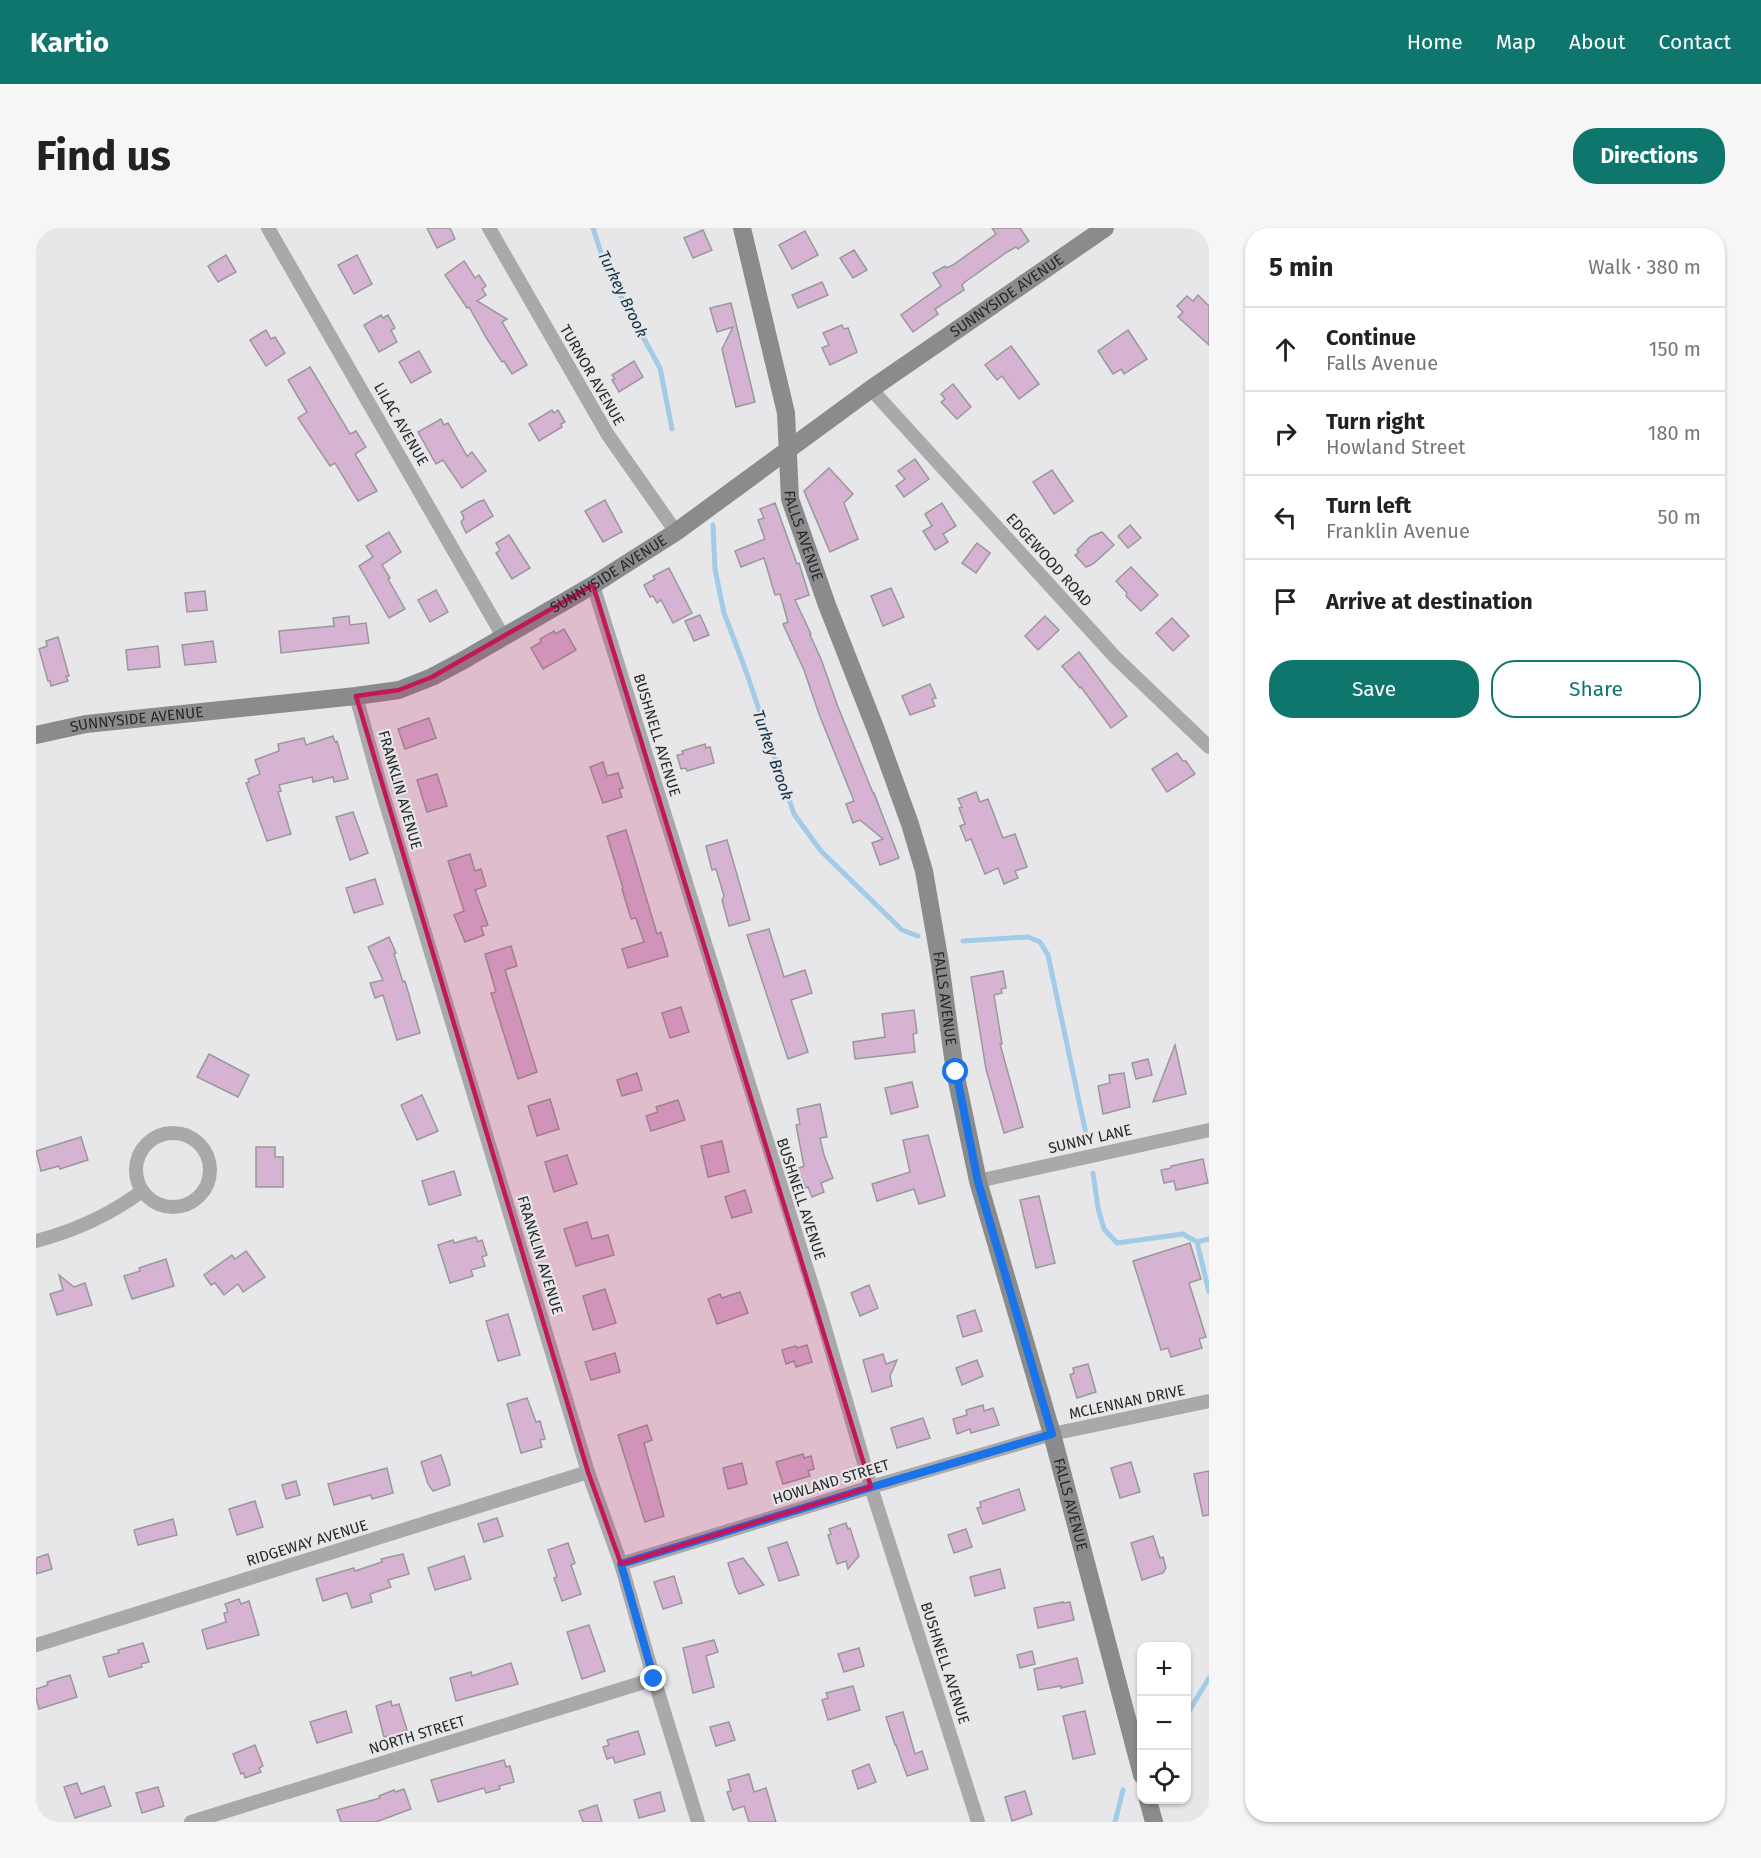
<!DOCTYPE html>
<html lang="en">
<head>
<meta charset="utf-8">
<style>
  body { margin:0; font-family:"Fira Sans",sans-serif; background:#f6f6f6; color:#222 }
  .controls { position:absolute; right:18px; bottom:18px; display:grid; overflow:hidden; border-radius:12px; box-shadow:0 2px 4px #0004 }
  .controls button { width:54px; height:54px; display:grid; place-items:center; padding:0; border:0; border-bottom:2px solid #e0e0e0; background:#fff; color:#222; font:30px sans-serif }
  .stop { position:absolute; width:18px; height:18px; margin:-14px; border:4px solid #1a73e8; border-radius:50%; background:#fff }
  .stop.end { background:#1a73e8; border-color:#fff; box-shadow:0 2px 6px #0008 }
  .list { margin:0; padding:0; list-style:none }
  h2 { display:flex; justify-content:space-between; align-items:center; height:78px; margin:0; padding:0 24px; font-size:26px }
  h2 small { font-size:20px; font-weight:400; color:#767676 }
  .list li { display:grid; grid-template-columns:39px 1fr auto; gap:18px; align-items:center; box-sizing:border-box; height:84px; padding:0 24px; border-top:2px solid #e0e0e0 }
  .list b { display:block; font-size:22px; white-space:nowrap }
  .list p { margin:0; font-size:20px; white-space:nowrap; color:#767676 }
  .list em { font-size:20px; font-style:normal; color:#767676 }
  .actions { display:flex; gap:12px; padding:18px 24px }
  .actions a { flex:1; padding:14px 0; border:2px solid #0f766e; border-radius:24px; text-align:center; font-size:21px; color:#0f766e }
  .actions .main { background:#0f766e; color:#fff }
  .icon { flex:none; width:33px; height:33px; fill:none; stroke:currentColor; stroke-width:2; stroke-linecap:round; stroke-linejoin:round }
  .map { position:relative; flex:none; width:1173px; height:1594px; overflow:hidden; border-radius:24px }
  header { display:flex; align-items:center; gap:36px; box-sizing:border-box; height:84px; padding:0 30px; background:#0f766e; color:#fff }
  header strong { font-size:28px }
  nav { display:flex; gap:33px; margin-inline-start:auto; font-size:21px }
  .intro { display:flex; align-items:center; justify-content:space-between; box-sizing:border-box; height:144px; padding:0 36px }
  h1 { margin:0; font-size:42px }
  .button { padding:15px 27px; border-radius:24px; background:#0f766e; color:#fff; font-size:21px; font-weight:700 }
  main { display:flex; gap:36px; padding:0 36px }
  aside { flex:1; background:#fff; border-radius:24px; box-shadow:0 2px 4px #0004 }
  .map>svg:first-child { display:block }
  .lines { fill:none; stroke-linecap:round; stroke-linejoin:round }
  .stream { stroke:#a2cbe8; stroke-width:5 }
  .building { fill:#d6b2d3; stroke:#9a989a; stroke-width:1.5 }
  .street { stroke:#a9a9aa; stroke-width:14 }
  .secondary { stroke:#8a8b8d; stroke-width:18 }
  .route { stroke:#1a73e8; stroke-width:8 }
  .marked { fill:#c2185b; fill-opacity:0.2; stroke:#c2185b; stroke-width:4.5; stroke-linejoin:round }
  .labels { text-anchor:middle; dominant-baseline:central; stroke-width:4.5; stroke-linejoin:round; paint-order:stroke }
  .street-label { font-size:15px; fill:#282829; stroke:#e7e7ea }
  .water-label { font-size:16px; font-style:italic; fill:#103246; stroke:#e7e7ea }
</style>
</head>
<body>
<header>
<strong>Kartio</strong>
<nav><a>Home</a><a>Map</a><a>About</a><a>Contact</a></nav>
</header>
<div class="intro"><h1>Find us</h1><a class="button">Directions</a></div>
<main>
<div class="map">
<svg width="1173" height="1594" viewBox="0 0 1173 1594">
  <rect width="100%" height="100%" fill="#e7e7ea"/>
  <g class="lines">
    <g class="stream">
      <path d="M557,0L571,43L624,140L636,201"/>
      <path d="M677,297L679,341L688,385L710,443L758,586L785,623L866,702L882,708"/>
      <path d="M927,713L992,709L1004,714L1012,727L1050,906"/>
      <path d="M1057,945L1062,980L1068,1001L1081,1015L1147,1006L1161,1014L1173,1064"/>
      <path d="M1161,1014L1173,1011"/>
      <path d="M1150,1488L1173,1450"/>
      <path d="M1079,1594L1087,1562"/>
    </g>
  </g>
  <g class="building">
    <path d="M391,0H414L419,11L401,20Z"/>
    <path d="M956,0H984L993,13L982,21L980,19L971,24L929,54L926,57L928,62L899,81L902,86L877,104L865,87L905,58L897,45L909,38L910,40L917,37L960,6Z"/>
    <path d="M667,2L676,22L657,30L648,10Z"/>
    <path d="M769,3L782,27L756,41L743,17Z"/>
    <path d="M818,22L831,42L817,50L804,30Z"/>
    <path d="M190,27L200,44L182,54L172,38Z"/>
    <path d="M321,27L336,56L318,66L302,37Z"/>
    <path d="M428,33L439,50L443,47L450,58L446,61L450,67L441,73L471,91L466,94L491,137L476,146L468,133L466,134L451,111L433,79L431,80L409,47Z"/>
    <path d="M786,54L792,67L762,80L756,67Z"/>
    <path d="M1162,67L1173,78V117L1142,89L1147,84L1141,78L1151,68L1157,73Z"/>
    <path d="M695,75L719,174L700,179L686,121L697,99L681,104L674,80Z"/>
    <path d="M345,87L347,90L352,87L359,100L355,102L361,114L343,124L328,97Z"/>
    <path d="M806,97L808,101L812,100L821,124L794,137L786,120L793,117L787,105Z"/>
    <path d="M230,102L235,111L239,109L249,125L230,138L214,112Z"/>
    <path d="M1092,102L1111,131L1088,146L1085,141L1077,146L1062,123Z"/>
    <path d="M975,118L1003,156L983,171L966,148L961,152L949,137Z"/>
    <path d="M383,123L395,144L375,155L363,134Z"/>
    <path d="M598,133L607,149L583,164L576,152L579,151L576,147Z"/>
    <path d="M274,139L314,206L320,203L330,219L319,226L341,263L322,273L299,235L294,238L262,190L271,184L252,152Z"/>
    <path d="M917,156L935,179L921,191L905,174L909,171L905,166Z"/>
    <path d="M516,182L518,185L522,182L529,194L525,196L526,199L503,213L493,196Z"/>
    <path d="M405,191L408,197L412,195L431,228L436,224L450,243L426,260L407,232L400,236L382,204Z"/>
    <path d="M879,231L893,251L868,269L860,258L869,251L862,243Z"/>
    <path d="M793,240L817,266L808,275L822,311L794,324L768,263Z"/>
    <path d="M1016,242L1037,273L1018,286L997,254Z"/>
    <path d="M448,272L457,288L430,305L425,294L428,290L425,284L442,274Z"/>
    <path d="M569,272L586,304L567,314L549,283Z"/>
    <path d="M739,275L761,336L763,335L773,367L759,372L775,406L774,407L785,431L802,479L837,565H838L863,630L844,637L836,615L847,611L824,592L817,595L810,576L818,573L783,486L768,442L747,396L752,394L744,366L739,367L728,330L705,339L699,323L729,311L722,292L728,290L724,281Z"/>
    <path d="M906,275L920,298L907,306L912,314L899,322L887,303L896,298L889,286Z"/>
    <path d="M1094,297L1105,310L1092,320L1082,308Z"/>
    <path d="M353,304L365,324L346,337L354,350L352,351L369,381L353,390L323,338L337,329L330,318Z"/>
    <path d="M1066,304L1078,317L1057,336L1050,339L1039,327L1043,324L1041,322L1054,309Z"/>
    <path d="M473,307L494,340L476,351L460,325L464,322L460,315Z"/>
    <path d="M941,315L954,325L940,345L926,335Z"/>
    <path d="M1095,339L1122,367L1105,383L1090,368L1091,365L1080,353Z"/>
    <path d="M633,340L656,385L637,395L625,372L621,375L617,368L614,369L608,357L619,351L617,348Z"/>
    <path d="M855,360L868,389L847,398L835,368Z"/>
    <path d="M400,362L412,384L394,394L382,372Z"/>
    <path d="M169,363L171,382L151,384L149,365Z"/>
    <path d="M664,387L673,407L658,413L649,393Z"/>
    <path d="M313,388L314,397L330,395L333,415L245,425L243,403L298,398L297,390Z"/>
    <path d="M1009,388L1023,402L1002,422L989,408Z"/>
    <path d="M1136,390L1153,408L1137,423L1120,405Z"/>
    <path d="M528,401L540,422L507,441L495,420L505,414L504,411L518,403L519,406Z"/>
    <path d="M22,409L33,448H30L32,453L15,458L14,453H12L3,421L11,418L10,413Z"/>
    <path d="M177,413L180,434L149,437L146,417Z"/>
    <path d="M122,418L124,439L92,442L90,422Z"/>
    <path d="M1043,424L1091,488L1075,500L1045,459L1044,460L1026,438Z"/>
    <path d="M894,456L900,470L896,471L899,478L874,487L866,468Z"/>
    <path d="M393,490L400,510L369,521L362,501Z"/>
    <path d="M297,508L299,514L301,513L312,551L298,554L297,549L277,554L276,549L243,557L245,563L242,564L255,606L231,613L210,555L213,554L212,551L224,546L219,532L243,523L242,516L268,510L270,517Z"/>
    <path d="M669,516L670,520L674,519L678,535L651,543L650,540L645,541L641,527L647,526L646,523Z"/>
    <path d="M1141,525L1147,533H1150L1159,546L1131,564L1116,541Z"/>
    <path d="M567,534L571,548L582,545L587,560L583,561L586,569L567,575L554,539Z"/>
    <path d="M401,546L411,578L391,584L381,552Z"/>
    <path d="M940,564L944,574L952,571L967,610L979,606L991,639L979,643L982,650L968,656L962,640L949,646L935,611L930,613L924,598L929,596L923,580L926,579L922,571Z"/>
    <path d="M317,584L332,625L314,632L300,589Z"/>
    <path d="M590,602L621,706L625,704L632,728L592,740L586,721L608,714L600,690L595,691L586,661L587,660L571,608Z"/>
    <path d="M691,612L714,692L693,698L686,672L688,668L680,641L676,642L670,618Z"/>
    <path d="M434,626L439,643L445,641L450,658L439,662L452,697L445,699L448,707L429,714L418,687L428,683L412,633Z"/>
    <path d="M339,651L347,676L318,685L310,660Z"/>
    <path d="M733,701L748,749L769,742L776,765L755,772L772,824L752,831L711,707Z"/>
    <path d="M353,709L360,725L358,726L367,754L369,753L384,805L361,812L347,767L339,770L334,755L347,752L332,719Z"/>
    <path d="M475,718L481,738L469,742L501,844L482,851L455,765L460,764L449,726Z"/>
    <path d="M967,743L970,760L965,761L966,765L958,767L966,816H964L987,899L968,905L950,841L935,749Z"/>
    <path d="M645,779L653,804L634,810L626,785Z"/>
    <path d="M878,782L881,805L877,806L879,824L819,831L817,814L849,809L846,786Z"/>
    <path d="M1139,817L1150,866L1117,874Z"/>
    <path d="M173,826L213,847L202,869L161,849Z"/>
    <path d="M1112,831L1116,847L1100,851L1096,835Z"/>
    <path d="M601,845L606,862L586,868L581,852Z"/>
    <path d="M1088,845L1094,879L1067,886L1062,858L1074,855L1073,847Z"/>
    <path d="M876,854L882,879L855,886L849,860Z"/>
    <path d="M386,867L402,903L381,912L365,877Z"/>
    <path d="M514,871L523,901L501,908L492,878Z"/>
    <path d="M642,872L649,892L615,903L610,888L622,884L620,879Z"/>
    <path d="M784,876L791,909L784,910L788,927L797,950L785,955L788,964L776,969L772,959L770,960L761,941L768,938L760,897L764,896L761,881Z"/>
    <path d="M892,907L909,968L883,976L878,961L841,973L836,956L874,944L867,912Z"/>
    <path d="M45,909L52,932L24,941L23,938L5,943L0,923Z"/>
    <path d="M686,913L693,944L672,949L665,918Z"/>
    <path d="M220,919H239V929H247V959H220Z"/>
    <path d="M531,927L541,956L518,964L509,934Z"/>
    <path d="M1167,931L1172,955L1140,962L1138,953L1128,955L1125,942L1135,940V938Z"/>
    <path d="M418,943L425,967L393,977L386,953Z"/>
    <path d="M709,962L716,984L696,990L689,969Z"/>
    <path d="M1003,968L1019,1035L1000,1040L984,972Z"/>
    <path d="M551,994L556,1011L572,1007L578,1027L540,1038L528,1001Z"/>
    <path d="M440,1009L442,1014L446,1012L451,1027L446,1029L449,1038L435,1042L437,1048L414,1055L402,1017L417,1012L418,1015Z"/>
    <path d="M1154,1015L1165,1051L1153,1055L1170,1109L1163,1111L1166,1120L1135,1129L1132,1120L1125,1122L1097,1033Z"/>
    <path d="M210,1023L229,1049L207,1064L202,1056L188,1067L179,1055L175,1057L168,1047L196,1027L199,1031Z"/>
    <path d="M130,1031L138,1058L96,1071L88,1048L104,1043L103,1040Z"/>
    <path d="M23,1047L38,1059L49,1055L56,1077L21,1087L14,1066L27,1062Z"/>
    <path d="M833,1057L842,1080L824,1088L815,1065Z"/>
    <path d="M569,1061L580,1095L557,1102L547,1068Z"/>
    <path d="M704,1064L712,1085L681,1096L672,1071L684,1066L686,1070Z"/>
    <path d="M939,1082L946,1103L927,1109L921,1088Z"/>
    <path d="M472,1086L484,1127L462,1133L450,1093Z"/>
    <path d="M771,1117L776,1134L760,1139L758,1133L750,1136L746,1122L760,1118L761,1120Z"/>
    <path d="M579,1125L584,1144L555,1152L549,1134Z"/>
    <path d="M847,1126L850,1136L861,1132L854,1148L856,1158L836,1164L827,1132Z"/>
    <path d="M941,1132L947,1148L926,1157L920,1140Z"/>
    <path d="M1052,1136L1060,1164L1041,1170L1034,1147L1038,1145L1037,1140Z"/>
    <path d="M491,1170L500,1194L504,1193L509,1211L504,1212L506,1219L485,1225L471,1176Z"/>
    <path d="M947,1177L948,1183L957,1180L963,1197L935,1205L934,1201L921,1206L917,1191L931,1187L930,1182Z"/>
    <path d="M887,1190L894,1210L861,1220L855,1200Z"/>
    <path d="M611,1197L616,1212L608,1215L628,1288L609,1294L582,1207Z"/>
    <path d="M767,1226L768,1230L775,1228L778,1241L772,1243L774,1248L747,1256L740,1234Z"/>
    <path d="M405,1227L413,1251L414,1257L397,1263L392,1256L385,1234Z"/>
    <path d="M1095,1234L1104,1264L1084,1270L1075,1240Z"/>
    <path d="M706,1235L711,1256L692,1261L687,1240Z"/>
    <path d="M351,1240L357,1265L336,1271L335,1267L298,1277L292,1256Z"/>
    <path d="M1173,1243V1287L1167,1288L1158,1246Z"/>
    <path d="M260,1253L264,1267L250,1271L246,1257Z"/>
    <path d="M983,1261L989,1282L947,1296L941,1280L945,1279L944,1274Z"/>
    <path d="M219,1273L227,1299L201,1307L193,1281Z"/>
    <path d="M461,1290L467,1308L448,1314L442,1296Z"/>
    <path d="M137,1291L141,1307L102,1317L98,1302Z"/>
    <path d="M810,1295L812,1301L814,1300L823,1328L812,1341L810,1333L801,1336L792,1307L795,1306L793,1301Z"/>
    <path d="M930,1301L936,1319L918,1325L912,1307Z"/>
    <path d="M1117,1308L1124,1330L1127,1329L1130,1340L1127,1345L1106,1352L1095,1315Z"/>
    <path d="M751,1314L763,1347L743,1353L732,1320Z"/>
    <path d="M532,1315L539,1335L535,1337L545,1366L526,1373L518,1350L521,1349L512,1322Z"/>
    <path d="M12,1326L16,1341L0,1346V1330Z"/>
    <path d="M367,1326L373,1346L352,1352L355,1359L334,1366L336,1374L316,1380L311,1365L287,1373L280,1351L318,1340L319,1343L346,1334L345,1331Z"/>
    <path d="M428,1328L435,1351L399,1362L392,1340Z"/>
    <path d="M707,1330L728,1357L703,1366L699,1358L692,1335Z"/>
    <path d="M964,1341L969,1360L939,1368L934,1349Z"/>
    <path d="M638,1348L646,1375L627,1381L618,1354Z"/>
    <path d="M203,1371L205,1376L213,1373L223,1407L171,1421L166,1402L190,1394L188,1385L192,1384L189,1376Z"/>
    <path d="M1027,1374V1375L1034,1374L1038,1392L1002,1400L998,1380Z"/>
    <path d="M553,1397L569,1443L546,1451L531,1404Z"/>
    <path d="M678,1412L682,1424L670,1428L678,1459L657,1465L647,1420Z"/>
    <path d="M107,1415L113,1434L105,1436L106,1439L73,1449L67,1429L83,1425L82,1422Z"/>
    <path d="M823,1420L828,1438L808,1444L802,1426Z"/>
    <path d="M996,1423L999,1436L984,1440L981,1427Z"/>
    <path d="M1041,1430L1047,1455L1025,1460V1458L1002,1462L998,1441Z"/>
    <path d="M475,1435L482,1456L420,1473L414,1450L435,1444L436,1448Z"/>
    <path d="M34,1447L41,1469L3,1481L0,1470V1461L12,1457L11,1454Z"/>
    <path d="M817,1458L824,1482L792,1492L786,1472L792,1470L790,1465Z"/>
    <path d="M355,1473L356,1478L363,1476L371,1502L367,1503L369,1508L354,1512L352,1508L348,1509L340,1478Z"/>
    <path d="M310,1483L316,1504L281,1515L274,1494Z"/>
    <path d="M1049,1483L1059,1526L1037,1531L1027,1488Z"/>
    <path d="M867,1484L879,1526L886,1523L892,1541L871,1548L860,1517H859L850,1489Z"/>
    <path d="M693,1494L699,1512L680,1518L674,1499Z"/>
    <path d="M602,1503L609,1526L579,1535L577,1529L571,1531L567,1519L573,1517L571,1512Z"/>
    <path d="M219,1517L227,1538L223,1540L225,1544L209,1550L208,1545L205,1546L197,1526Z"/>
    <path d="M468,1532L470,1539L474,1538L478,1554L463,1558L464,1561L450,1565L448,1560L402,1574L395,1552Z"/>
    <path d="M833,1536L840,1554L822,1561L816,1543Z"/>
    <path d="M713,1546L718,1564L730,1560L740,1594H713L708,1578L697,1582L691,1564L695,1563L692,1552Z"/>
    <path d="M41,1555L45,1566L68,1558L75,1578L39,1590L28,1559Z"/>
    <path d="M122,1559L128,1578L106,1585L100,1565Z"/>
    <path d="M368,1561L375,1581L340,1594H305L301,1582L344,1570L343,1568L358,1562L359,1564Z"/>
    <path d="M989,1563L996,1586L976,1593L969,1569Z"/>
    <path d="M624,1564L629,1583L603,1590L598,1572Z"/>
    <path d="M561,1577L566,1594H547L543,1583Z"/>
  </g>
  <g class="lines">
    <g class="street">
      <path d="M232,0L468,410"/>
      <path d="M453,0L572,207L640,304"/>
      <path d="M835,161L1079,429L1173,519"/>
      <path d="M557,357L784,1083L835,1259L942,1594"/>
      <path d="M320,468L344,556L552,1244L585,1336L618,1451L662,1594"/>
      <circle cx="137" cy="942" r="37"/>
      <path d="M942,953L1173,902"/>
      <path d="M0,1013C38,1003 74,987 106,963"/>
      <path d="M585,1336L835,1259L1016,1206L1173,1173"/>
      <path d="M0,1417L552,1244"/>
      <path d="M155,1594L618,1451"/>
    </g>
    <g class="secondary">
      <path id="s1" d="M706,0L750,185L754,271L791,377L840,502L874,596L888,643L904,735L919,844L942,953L1016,1206L1106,1547"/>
      <path id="s2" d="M0,507L50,496L320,468L363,462L396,449L426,433L557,357L640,304L835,161L1069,0"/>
      <path d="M1112,1572L1118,1594"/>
    </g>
  </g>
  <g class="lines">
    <path class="route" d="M618,1451L585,1336L836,1259L1016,1206L942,954L920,844"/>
  </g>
  <path class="marked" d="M557,357L835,1259L585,1336L552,1244L320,468L363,462L396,449Z"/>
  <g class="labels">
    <g class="street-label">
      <text stroke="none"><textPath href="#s2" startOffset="1092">SUNNYSIDE AVENUE</textPath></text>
      <text transform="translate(556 147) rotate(60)">TURNOR AVENUE</text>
      <text transform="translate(365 196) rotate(60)">LILAC AVENUE</text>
      <text stroke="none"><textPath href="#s1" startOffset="315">FALLS AVENUE</textPath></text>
      <text transform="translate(1013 332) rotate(48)">EDGEWOOD ROAD</text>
      <text stroke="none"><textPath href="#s2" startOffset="606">SUNNYSIDE AVENUE</textPath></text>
      <text stroke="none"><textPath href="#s2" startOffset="102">SUNNYSIDE AVENUE</textPath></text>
      <text transform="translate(621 507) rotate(73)">BUSHNELL AVENUE</text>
      <text transform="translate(364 562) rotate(74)">FRANKLIN AVENUE</text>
      <text stroke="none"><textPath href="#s1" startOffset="801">FALLS AVENUE</textPath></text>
      <text transform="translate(1054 911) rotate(-13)">SUNNY LANE</text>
      <text transform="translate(765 971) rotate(72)">BUSHNELL AVENUE</text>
      <text transform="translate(504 1027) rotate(73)">FRANKLIN AVENUE</text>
      <text transform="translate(1091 1174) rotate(-12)">MCLENNAN DRIVE</text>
      <text transform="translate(795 1254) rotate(-17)">HOWLAND STREET</text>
      <text stroke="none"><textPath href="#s1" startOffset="1323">FALLS AVENUE</textPath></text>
      <text transform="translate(271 1315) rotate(-17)">RIDGEWAY AVENUE</text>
      <text transform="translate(909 1435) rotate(72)">BUSHNELL AVENUE</text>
      <text transform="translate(381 1507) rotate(-17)">NORTH STREET</text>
    </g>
    <g class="water-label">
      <text transform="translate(587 66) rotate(64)">Turkey Brook</text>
      <text transform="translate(737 527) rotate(71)">Turkey Brook</text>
    </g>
  </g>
</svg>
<div class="controls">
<button>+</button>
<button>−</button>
<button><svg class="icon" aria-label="locate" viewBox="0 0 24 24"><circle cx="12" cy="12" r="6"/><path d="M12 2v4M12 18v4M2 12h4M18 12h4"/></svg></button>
</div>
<div class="stop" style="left:920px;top:844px"></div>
<div class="stop end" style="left:618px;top:1451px"></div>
</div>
<aside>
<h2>5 min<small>Walk · 380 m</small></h2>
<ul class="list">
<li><svg class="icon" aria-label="ahead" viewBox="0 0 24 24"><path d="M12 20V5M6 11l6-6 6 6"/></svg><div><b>Continue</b><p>Falls Avenue</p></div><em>150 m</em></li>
<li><svg class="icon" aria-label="right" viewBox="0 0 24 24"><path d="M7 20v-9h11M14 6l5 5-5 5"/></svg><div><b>Turn right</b><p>Howland Street</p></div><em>180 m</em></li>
<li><svg class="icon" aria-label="left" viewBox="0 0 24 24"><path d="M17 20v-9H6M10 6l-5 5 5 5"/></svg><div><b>Turn left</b><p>Franklin Avenue</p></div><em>50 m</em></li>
<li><svg class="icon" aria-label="arrive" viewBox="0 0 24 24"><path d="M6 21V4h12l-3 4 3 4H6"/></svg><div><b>Arrive at destination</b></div></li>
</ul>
<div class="actions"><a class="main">Save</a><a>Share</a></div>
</aside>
</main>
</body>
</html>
